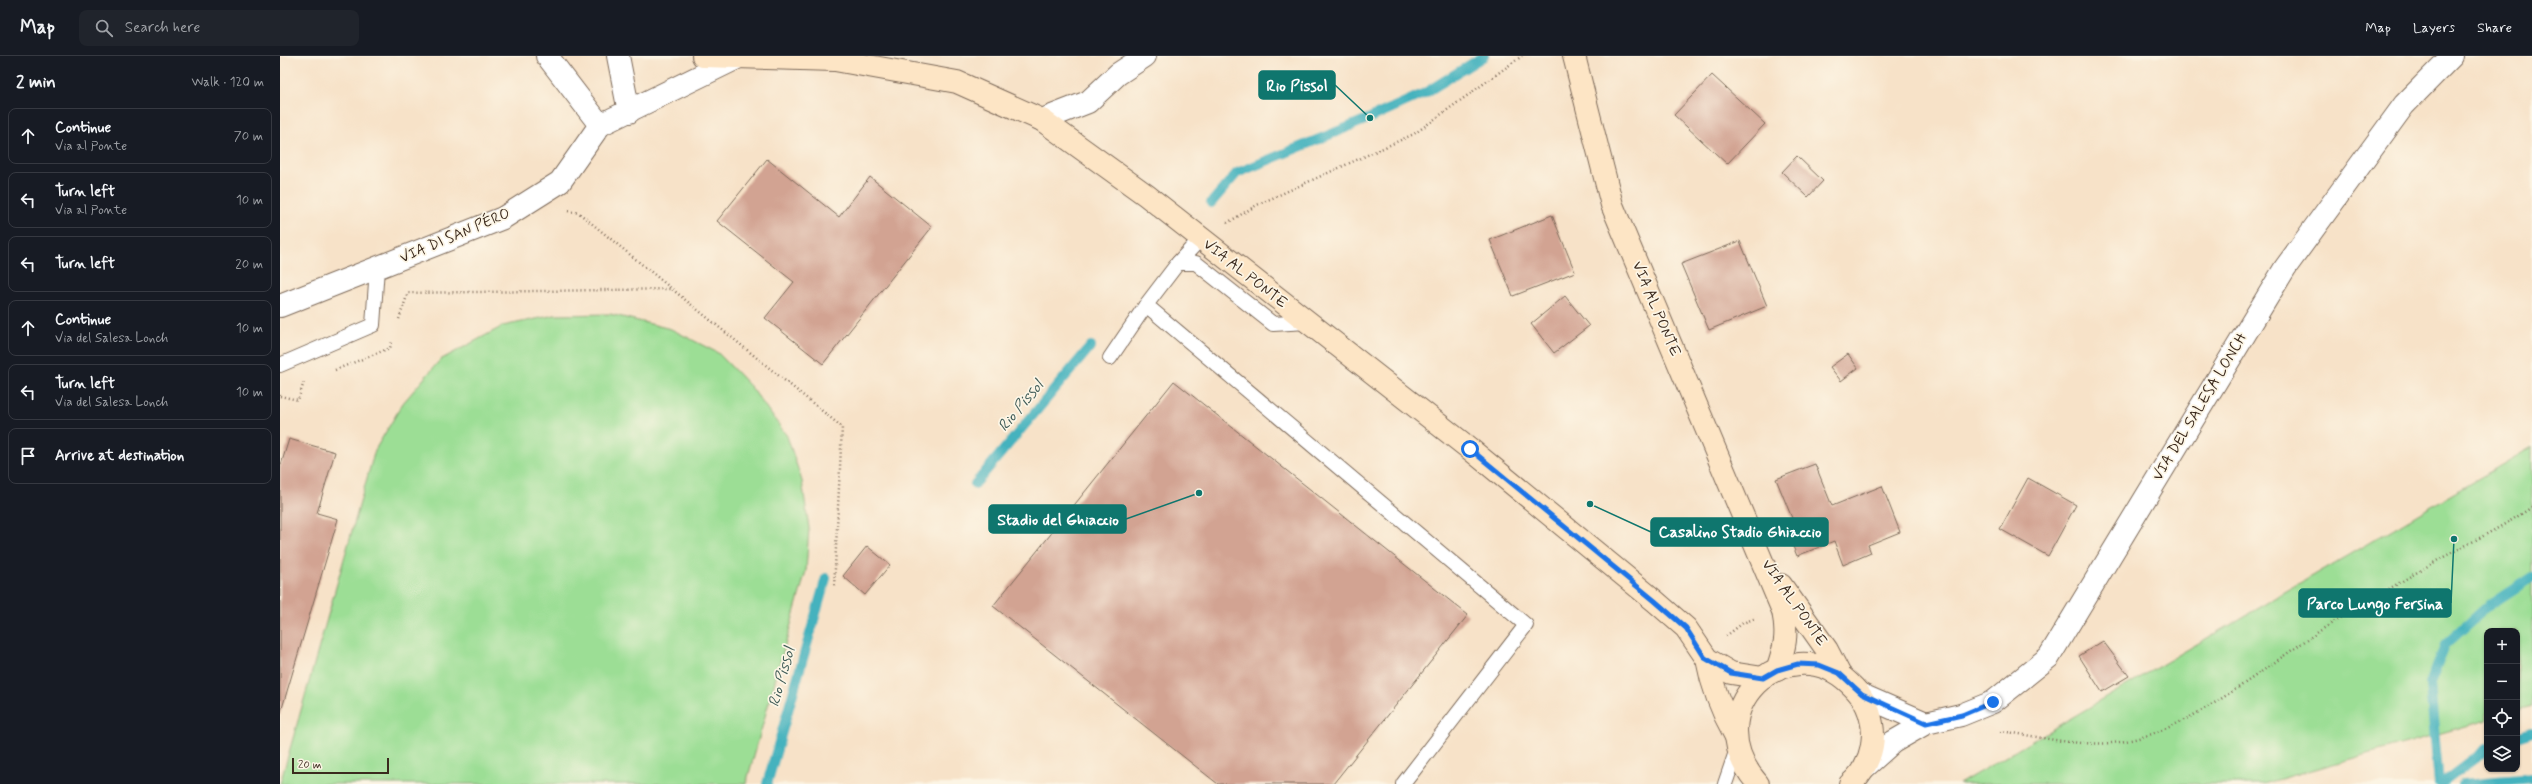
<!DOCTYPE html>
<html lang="en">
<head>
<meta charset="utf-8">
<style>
  body { margin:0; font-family:Mynerve,sans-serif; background:#20242c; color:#f1f3f6 }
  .controls { position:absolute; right:12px; bottom:12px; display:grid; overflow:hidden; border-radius:8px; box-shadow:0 1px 3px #0004 }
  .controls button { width:36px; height:36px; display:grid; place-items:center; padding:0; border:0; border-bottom:1px solid #363941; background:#171b24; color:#f1f3f6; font:20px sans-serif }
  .scale { position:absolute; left:12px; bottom:10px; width:97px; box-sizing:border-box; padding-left:4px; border:2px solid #3b2a1e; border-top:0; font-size:11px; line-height:14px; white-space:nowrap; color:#3b2a1e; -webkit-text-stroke:3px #fcf5e5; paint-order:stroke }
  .stop { position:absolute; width:12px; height:12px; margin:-9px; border:3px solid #1a73e8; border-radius:50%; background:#fff }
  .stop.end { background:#1a73e8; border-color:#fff; box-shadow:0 1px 4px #0008 }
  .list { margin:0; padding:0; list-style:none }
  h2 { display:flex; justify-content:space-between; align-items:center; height:52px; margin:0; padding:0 16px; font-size:17px }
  h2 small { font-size:13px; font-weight:400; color:#9ea1a6 }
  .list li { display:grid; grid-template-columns:26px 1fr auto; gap:12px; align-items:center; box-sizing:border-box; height:56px; margin:0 8px 8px; padding:0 8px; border:1px solid #363941; border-radius:8px }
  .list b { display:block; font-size:15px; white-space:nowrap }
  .list p { margin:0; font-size:13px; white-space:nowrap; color:#9ea1a6 }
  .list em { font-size:13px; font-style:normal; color:#9ea1a6 }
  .icon { flex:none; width:22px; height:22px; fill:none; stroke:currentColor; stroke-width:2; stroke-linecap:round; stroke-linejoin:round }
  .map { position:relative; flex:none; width:2252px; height:728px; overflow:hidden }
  header { display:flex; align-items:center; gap:24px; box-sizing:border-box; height:56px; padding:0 20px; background:#171b24; border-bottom:1px solid #363941 }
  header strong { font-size:19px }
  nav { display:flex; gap:22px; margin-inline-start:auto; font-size:14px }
  .search { width:280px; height:36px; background:#20242c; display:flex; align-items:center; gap:10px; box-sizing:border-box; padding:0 14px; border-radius:8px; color:#9ea1a6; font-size:15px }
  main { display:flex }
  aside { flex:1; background:#171b24 }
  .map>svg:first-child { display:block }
  .green { fill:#9cde95; stroke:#6c845a }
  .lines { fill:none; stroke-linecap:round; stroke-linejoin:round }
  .stream { stroke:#44b2be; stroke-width:10 }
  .building { fill:#d2a392 }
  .lane-casing { stroke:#7d6a5a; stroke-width:16 }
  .street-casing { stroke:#7d6a5a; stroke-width:24 }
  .secondary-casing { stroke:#7d6a5a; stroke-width:24 }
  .path { stroke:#7d6a5a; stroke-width:2.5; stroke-dasharray:1 3; stroke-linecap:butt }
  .lane { stroke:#fff; stroke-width:14 }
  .street { stroke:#fff; stroke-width:22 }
  .secondary { stroke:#fde5c5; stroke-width:22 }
  .route { stroke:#1a73e8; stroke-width:5 }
  .labels { text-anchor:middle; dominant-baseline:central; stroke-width:3.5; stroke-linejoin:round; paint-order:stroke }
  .street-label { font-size:15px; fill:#3b2a1e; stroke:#fcf5e5 }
  .water-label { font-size:16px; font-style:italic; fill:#3e5a56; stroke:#fcf5e5 }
  .leader { fill:none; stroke:#0f766e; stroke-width:1.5 }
  .callout-dot { fill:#0f766e; stroke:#fcf5e5; stroke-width:1.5 }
  .callout { fill:#0f766e; stroke:#0f766e; stroke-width:1.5 }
  .callout-label { font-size:16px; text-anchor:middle; font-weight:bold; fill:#fff }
</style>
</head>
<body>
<header>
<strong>Map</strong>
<div class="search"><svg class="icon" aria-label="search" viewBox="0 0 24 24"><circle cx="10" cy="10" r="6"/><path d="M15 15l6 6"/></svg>Search here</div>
<nav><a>Map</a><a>Layers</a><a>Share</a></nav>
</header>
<main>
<aside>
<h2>2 min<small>Walk · 120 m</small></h2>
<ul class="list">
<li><svg class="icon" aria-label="ahead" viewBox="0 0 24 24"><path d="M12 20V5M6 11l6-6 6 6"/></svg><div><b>Continue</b><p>Via al Ponte</p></div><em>70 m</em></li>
<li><svg class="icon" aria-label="left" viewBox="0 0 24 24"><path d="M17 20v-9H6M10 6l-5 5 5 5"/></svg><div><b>Turn left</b><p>Via al Ponte</p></div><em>10 m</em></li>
<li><svg class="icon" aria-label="left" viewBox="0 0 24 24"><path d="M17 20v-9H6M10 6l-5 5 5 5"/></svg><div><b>Turn left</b></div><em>20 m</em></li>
<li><svg class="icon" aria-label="ahead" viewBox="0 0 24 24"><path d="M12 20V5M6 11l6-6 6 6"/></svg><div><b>Continue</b><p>Via del Salesa Lonch</p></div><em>10 m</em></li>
<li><svg class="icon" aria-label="left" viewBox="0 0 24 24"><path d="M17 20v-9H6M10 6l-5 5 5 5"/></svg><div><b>Turn left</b><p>Via del Salesa Lonch</p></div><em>10 m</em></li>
<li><svg class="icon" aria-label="arrive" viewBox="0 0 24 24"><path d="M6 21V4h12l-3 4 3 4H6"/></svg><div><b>Arrive at destination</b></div></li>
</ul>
</aside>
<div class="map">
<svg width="2252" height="728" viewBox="0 0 2252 728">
  <rect width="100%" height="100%" fill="#fcf5e5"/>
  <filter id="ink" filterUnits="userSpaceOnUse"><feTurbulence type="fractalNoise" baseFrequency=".025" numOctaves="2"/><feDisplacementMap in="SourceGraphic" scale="8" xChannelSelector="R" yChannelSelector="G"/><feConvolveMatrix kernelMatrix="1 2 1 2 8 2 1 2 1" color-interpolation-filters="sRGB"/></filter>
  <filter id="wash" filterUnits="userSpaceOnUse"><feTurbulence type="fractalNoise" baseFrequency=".012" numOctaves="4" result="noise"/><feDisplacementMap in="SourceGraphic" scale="16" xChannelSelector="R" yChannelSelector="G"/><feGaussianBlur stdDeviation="0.9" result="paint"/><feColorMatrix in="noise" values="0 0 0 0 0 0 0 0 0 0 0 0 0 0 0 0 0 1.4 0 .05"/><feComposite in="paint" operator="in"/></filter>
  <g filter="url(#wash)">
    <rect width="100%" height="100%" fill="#f7e2c8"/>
    <g class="green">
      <path d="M330,258L391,273L438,297L471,331L507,380L522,425L529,472L526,515L466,728H0L95,394L123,347L160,304L223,270L275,259Z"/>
      <path d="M2252,391V651L2237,655V575H2207V664L1983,728H1679Z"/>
    </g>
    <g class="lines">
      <g class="stream">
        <path d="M931,147L957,117L1090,62L1145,37L1204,0"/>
        <path d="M695,428L811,290"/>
        <path d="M2237,681L2252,676"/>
        <path d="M487,728L546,522"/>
        <path d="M2159,728L2150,628L2165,589L2208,550L2252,521"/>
        <path d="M2161,728L2207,693"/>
        <path d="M2183,728L2252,722"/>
      </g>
    </g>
    <g id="blocks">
      <g class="building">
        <path d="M1432,19L1485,68L1447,108L1394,59Z"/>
        <path d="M1517,100L1543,125L1528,141L1502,116Z"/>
        <path d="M487,103L559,161L590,121L652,171L543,308L485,262L514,226L437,165Z"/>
        <path d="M1272,159L1295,216L1233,240L1210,184Z"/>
        <path d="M1460,185L1487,250L1429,274L1401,208Z"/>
        <path d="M1285,240L1309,270L1274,297L1251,268Z"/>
        <path d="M1568,298L1578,312L1561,325L1550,311Z"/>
        <path d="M894,325L1188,559L1053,728H938L713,550Z"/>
        <path d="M9,383L55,396L37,457L58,463L0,659V412Z"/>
        <path d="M1535,408L1552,450L1602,430L1620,476L1588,489L1591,497L1563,509L1554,485L1517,500L1505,471L1514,467L1496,423Z"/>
        <path d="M1748,422L1796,449L1768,500L1720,473Z"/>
        <path d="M587,490L610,509L585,539L563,520Z"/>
        <path d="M1823,585L1849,620L1822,636L1799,600Z"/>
      </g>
    </g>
  </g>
  <g filter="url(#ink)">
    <use href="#blocks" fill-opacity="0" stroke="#7d6a5a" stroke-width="1"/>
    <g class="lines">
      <g class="lane-casing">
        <g id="lane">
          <path d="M920,183L898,207L866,249L1246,569L1123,728"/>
          <path d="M898,207H916L993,268L1027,266"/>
          <path d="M830,302L866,249"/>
          <path d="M0,309L93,269L97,212"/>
          <path d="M1445,728L1457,693"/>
        </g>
      </g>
      <g class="street-casing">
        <g id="street">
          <path d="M267,0L320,69"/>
          <path d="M338,0L349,56"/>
          <path d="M762,64L808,46L838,18L865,0"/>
          <path d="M320,69L457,2"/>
          <path d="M0,250L223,162L280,126L320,69"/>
          <path d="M1582,639L1646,667"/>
          <path d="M1585,711L1613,686L1646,667L1681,659L1713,646L1769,601L2005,212L2124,49L2172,0"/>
        </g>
      </g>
      <g class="secondary-casing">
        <g id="secondary">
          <path d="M423,0L555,4L677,26L762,64L866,139L1190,393L1375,545L1406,572L1427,603L1451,617L1483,622"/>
          <path d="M1294,0L1332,149L1503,555C1508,579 1505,591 1497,614"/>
          <path d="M1501,529L1547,594L1559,617"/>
          <path d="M1427,603C1432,631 1441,654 1455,679"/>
          <path d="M1478,728C1413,654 1507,569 1569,627C1582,639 1589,650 1592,668C1596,690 1587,714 1570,728"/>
        </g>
      </g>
      <g class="path">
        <path d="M288,155L299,157L392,233"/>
        <path d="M947,167L977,149L1134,78L1242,0"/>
        <path d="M119,263L128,237L392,233L562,371L554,532"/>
        <path d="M55,314L110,292L112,286"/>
        <path d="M0,340L18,344L24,326"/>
        <path d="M1446,580L1463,567L1476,562"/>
        <path d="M1720,675C1757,680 1793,690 1831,687C1908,681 1991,604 2057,564C2091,544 2125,523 2160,503C2191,486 2223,471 2252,451"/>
      </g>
      <use href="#lane" class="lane"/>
      <use href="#street" class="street"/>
      <use href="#secondary" class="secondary"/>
    </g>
  </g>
  <g class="lines" filter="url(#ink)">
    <path class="route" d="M1190,393L1375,545L1406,572L1425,602L1451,617L1483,622L1497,614L1518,608L1539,609L1559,617L1582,638L1646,667L1682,659L1713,646"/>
  </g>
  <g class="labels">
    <g class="street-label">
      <text transform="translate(175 180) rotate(-23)">VIA DI SAN PÉRO</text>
      <text transform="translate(965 218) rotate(38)">VIA AL PONTE</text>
      <text transform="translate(1376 253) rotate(67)">VIA AL PONTE</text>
      <text transform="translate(1920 351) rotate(-59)">VIA DEL SALESA LONCH</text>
      <text transform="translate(1514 547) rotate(55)">VIA AL PONTE</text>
    </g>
    <g class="water-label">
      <text transform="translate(741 350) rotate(-50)">Rio Pissol</text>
      <text transform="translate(502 621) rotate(-74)">Rio Pissol</text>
    </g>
  </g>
  <path class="leader" d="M1090 62L1055 29M919 437L846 463M1310 448L1371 476M2174 483L2171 547"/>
  <g class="callout-dot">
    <circle cx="1090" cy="62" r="4"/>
    <circle cx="919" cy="437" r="4"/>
    <circle cx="1310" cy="448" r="4"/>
    <circle cx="2174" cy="483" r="4"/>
  </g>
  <g class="callout">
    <rect x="979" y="15" width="76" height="28" rx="4"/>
    <rect x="709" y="449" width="137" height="28" rx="4"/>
    <rect x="1371" y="462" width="177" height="28" rx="4"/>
    <rect x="2019" y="533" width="152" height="28" rx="4"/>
  </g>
  <g class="callout-label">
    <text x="1017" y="35">Rio Pissol</text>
    <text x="778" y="469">Stadio del Ghiaccio</text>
    <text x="1460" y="481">Casalino Stadio Ghiaccio</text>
    <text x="2095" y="553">Parco Lungo Fersina</text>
  </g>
</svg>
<div class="controls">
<button>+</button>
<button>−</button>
<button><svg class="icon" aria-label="locate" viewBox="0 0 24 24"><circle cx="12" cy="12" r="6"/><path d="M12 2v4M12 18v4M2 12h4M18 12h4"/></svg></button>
<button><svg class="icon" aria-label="layers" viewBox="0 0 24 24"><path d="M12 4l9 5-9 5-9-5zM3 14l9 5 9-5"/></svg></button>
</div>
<div class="scale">20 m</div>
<div class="stop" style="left:1190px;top:393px"></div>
<div class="stop end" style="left:1713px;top:646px"></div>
</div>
</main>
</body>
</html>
